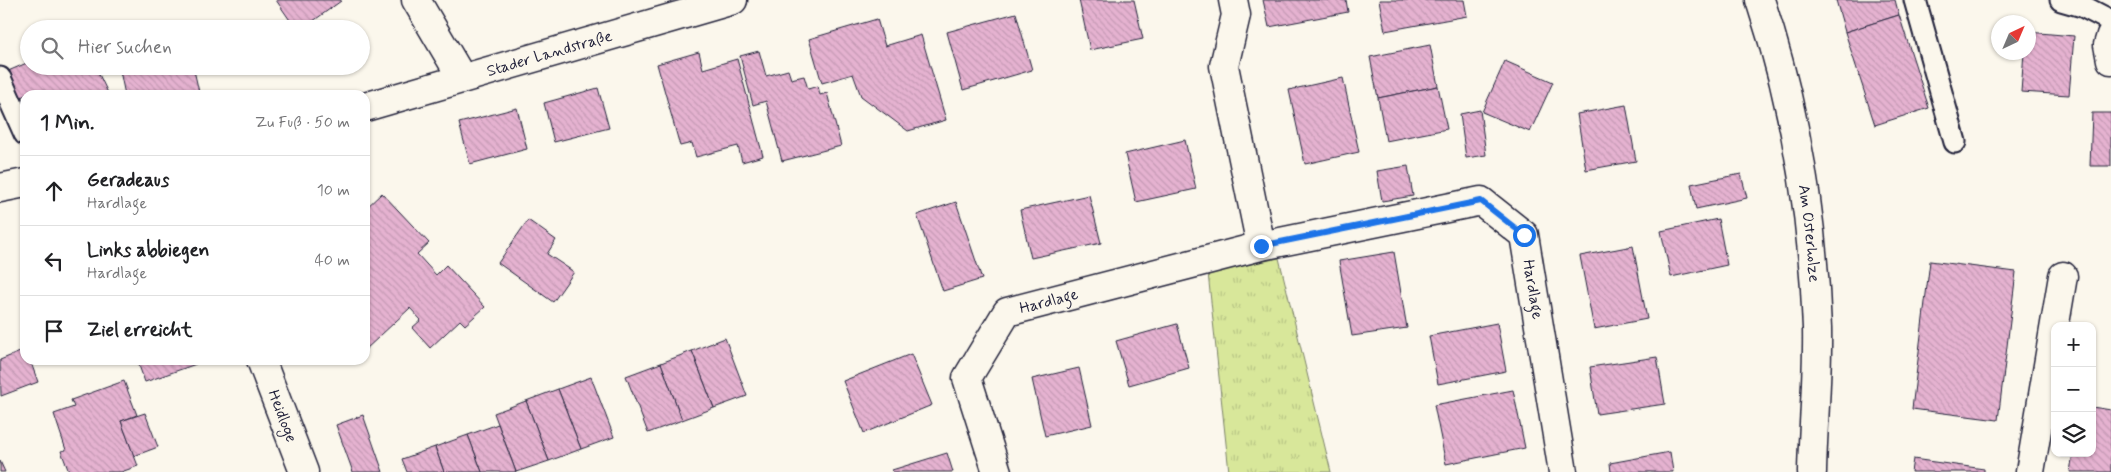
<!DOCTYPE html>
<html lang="de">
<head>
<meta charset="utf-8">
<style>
  body { margin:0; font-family:Mynerve,sans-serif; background:#f6f6f6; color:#202124 }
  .controls { position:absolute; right:15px; bottom:15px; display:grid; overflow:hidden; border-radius:10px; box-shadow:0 1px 4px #0004 }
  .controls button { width:45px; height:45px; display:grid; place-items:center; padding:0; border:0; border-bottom:1px solid #e0e0e0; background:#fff; color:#202124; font:25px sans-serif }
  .compass { position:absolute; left:1991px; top:15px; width:45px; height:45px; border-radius:50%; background:#fff; box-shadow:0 1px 4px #0004; rotate:44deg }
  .stop { position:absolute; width:15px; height:15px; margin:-11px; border:4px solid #1a73e8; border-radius:50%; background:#fff }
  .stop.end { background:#1a73e8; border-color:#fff; box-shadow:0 1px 5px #0008 }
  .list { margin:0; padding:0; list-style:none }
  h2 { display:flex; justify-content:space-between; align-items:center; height:65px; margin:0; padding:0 20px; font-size:21px }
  h2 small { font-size:16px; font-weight:400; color:#757577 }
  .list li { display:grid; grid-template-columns:32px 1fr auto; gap:15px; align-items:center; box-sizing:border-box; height:70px; padding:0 20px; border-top:1px solid #e0e0e0 }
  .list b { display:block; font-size:19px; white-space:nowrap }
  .list p { margin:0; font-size:16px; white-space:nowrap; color:#757577 }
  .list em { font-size:16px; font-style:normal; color:#757577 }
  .icon { flex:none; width:28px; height:28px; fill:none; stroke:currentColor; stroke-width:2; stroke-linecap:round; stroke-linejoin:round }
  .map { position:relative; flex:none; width:2111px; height:472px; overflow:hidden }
  .search { position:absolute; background:#fff; box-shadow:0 1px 4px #0004; left:20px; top:20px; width:350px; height:55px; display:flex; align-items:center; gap:12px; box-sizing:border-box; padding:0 18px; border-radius:28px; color:#757577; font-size:19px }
  .panel { position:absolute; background:#fff; box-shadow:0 1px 4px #0004; left:20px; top:90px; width:350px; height:275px; border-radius:15px }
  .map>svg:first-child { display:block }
  .grass { fill:url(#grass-tufts); stroke:#7d846a }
  .building { fill:url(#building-back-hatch); stroke:#22223b }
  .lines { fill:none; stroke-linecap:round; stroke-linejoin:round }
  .lane-casing { stroke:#22223b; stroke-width:25 }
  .street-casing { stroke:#22223b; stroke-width:31 }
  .secondary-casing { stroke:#22223b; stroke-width:31 }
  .lane { stroke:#fbf7ec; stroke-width:21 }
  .street { stroke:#fbf7ec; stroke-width:28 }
  .secondary { stroke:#fbf7ec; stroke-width:28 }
  .route { stroke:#1a73e8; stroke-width:6 }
  .labels { text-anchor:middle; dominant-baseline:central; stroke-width:4; stroke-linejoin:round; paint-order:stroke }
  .street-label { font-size:16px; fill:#22223b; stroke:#fbf7ec }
</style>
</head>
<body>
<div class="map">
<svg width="2111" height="472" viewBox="0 0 2111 472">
  <defs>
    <pattern id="grass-tufts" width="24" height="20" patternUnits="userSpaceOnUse" patternTransform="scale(1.25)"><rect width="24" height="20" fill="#d8e79a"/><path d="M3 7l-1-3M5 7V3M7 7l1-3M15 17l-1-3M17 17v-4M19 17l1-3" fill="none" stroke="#b9c686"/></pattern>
    <pattern id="building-back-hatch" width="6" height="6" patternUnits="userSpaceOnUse" patternTransform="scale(1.25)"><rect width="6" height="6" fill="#e5b2d0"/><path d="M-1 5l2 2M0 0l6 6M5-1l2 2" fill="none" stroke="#c499b4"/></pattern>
  </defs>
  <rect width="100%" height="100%" fill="#fbf7ec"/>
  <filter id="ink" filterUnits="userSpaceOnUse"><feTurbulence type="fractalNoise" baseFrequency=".02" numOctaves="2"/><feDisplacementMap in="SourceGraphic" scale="10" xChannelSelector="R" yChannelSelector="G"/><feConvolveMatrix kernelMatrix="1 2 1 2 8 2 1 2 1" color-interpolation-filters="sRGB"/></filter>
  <g filter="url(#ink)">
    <path class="grass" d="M1279,258L1331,472H1229L1208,273Z"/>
    <g class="building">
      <path d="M276,0H341V1L302,29H296Z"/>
      <path d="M1079,0H1134L1143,39L1090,50Z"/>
      <path d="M1263,0H1346L1348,12L1269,27Z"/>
      <path d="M1379,0H1464L1467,16L1385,31Z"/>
      <path d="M1836,0H1895L1899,15L1845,32Z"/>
      <path d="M1016,13L1032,70L963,90L947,32Z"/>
      <path d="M1899,15L1929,108L1875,125L1845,32Z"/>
      <path d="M877,19L885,46L921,35L946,120L908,131L861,96L853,74L822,83L809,39Z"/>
      <path d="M2028,32L2074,36L2069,95L2021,92L2024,52H2028Z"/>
      <path d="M1430,45L1438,86L1378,98L1370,57Z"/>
      <path d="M759,51L766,76L788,70L791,79L804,76L808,89L818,86L820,95L827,93L841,146L782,161L766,101L753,105L740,56Z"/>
      <path d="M699,52L703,69L737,59L763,156L742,162L738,146L696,157L692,143L680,146L657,64Z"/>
      <path d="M1505,61L1553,82L1530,132L1482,112Z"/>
      <path d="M29,62V66H95L109,95H38L36,90L19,98L6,72Z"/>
      <path d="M119,66H193L199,92L166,95L165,91L146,95H125Z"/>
      <path d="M1343,78L1359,152L1305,164L1289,90Z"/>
      <path d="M1438,86L1447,129L1386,141L1378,98Z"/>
      <path d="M598,88L609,128L554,142L544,103Z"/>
      <path d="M1626,105L1636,161L1586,170L1577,114Z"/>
      <path d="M517,108L527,149L470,164L459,123Z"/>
      <path d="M1480,110L1486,155L1466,158L1460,114Z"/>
      <path d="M2092,113H2111V166H2090Z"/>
      <path d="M1185,140L1196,189L1136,202L1125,154Z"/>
      <path d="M1408,166L1413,196L1382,201L1377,171Z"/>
      <path d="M1741,174L1747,198L1696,209L1691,184Z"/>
      <path d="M382,193L429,243L417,254L436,275L446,265L485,307L465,325L460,320L430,348L412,328L421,320L410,308L365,350V209Z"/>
      <path d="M1089,195L1101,243L1031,258L1020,210Z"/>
      <path d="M956,202L982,279L943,291L917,215Z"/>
      <path d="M1718,219L1727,265L1671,277L1661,231Z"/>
      <path d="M528,220L556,240L547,254L574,272L553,302L498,263Z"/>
      <path d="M1633,246L1647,319L1594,329L1580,256Z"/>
      <path d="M1394,252L1407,328L1352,336L1339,261Z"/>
      <path d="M1930,261L2016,272L1998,420L1912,409Z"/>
      <path d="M1497,323L1506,371L1438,384L1429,336Z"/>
      <path d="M1177,324L1189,368L1129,385L1116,341Z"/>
      <path d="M725,338L747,396L714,408L692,351Z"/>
      <path d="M25,350V360H30L38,382L1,396L0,360Z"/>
      <path d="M692,351L714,408L682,420L661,363Z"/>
      <path d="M911,354L932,405L864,433L843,381Z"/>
      <path d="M1657,357L1665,404L1597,414L1590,367Z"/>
      <path d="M137,360H194L196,364L145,382Z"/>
      <path d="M661,363L682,420L648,433L626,376Z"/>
      <path d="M1079,368L1092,425L1045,436L1032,379Z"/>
      <path d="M591,377L614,437L581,449L558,389Z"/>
      <path d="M124,381L137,415L121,421L138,466L121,472H69L61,451L66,450L54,414L74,407L71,400Z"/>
      <path d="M558,389L581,449L549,461L526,401Z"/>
      <path d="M1513,390L1525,448L1446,464L1434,405Z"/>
      <path d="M526,401L549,461L516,472L494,413Z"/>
      <path d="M2092,407L2111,410V472H2070L2073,453H2092Z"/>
      <path d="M145,413L158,447L134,456L121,421Z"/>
      <path d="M363,415L383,472H353L336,425Z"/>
      <path d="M498,424L516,472H482L468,435Z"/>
      <path d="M468,435L482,472H444L435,447Z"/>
      <path d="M435,447L444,472H407L402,459Z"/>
      <path d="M1670,452L1673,472H1611L1610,463Z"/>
      <path d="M947,453L953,472H893L892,470Z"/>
      <path d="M1913,459L1984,469V472H1911Z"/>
      <path d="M0,461L5,472H0Z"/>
    </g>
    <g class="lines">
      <g class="lane-casing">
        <g id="lane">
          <path d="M1915,0L1955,142"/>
          <path d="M2061,0L2082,6L2111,21"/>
          <path d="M0,78L25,134"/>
        </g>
      </g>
      <g class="street-casing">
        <g id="street">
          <path d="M416,0L462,78"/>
          <path id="s1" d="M1233,0L1236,15L1224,66L1261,246L1481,201L1524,235L1563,472"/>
          <path d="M2111,35L2108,45L2111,60"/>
          <path id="s2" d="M261,360L304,472"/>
          <path id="s3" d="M997,472L967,378L1007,312L1261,246"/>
          <path d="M2030,472L2063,276"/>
        </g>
      </g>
      <g class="secondary-casing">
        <g id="secondary">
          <path id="s4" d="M1760,0C1795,105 1813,217 1817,328C1818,376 1813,424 1812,472"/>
          <path id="s5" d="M365,107L733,0"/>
          <path d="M0,188L25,183"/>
        </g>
      </g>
      <use href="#lane" class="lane"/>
      <use href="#street" class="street"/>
      <use href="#secondary" class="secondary"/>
    </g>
  </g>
  <g class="lines" filter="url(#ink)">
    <path class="route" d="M1261,246L1481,201L1524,235"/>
  </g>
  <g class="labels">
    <g class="street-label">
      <text stroke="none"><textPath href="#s5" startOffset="192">Stader Landstraße</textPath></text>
      <text stroke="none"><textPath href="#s4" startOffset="239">Am Osterholze</textPath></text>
      <text stroke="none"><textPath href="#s1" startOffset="586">Hardlage</textPath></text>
      <text stroke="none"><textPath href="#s3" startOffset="219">Hardlage</textPath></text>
      <text stroke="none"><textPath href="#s2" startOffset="60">Heidloge</textPath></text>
    </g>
  </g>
</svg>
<div class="controls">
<button>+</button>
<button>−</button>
<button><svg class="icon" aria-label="layers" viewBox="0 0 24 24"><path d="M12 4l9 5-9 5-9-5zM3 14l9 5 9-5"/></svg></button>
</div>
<svg class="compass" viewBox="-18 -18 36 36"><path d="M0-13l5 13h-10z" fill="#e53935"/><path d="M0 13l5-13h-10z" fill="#757577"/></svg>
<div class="stop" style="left:1524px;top:235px"></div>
<div class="stop end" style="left:1261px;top:246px"></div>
<div class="search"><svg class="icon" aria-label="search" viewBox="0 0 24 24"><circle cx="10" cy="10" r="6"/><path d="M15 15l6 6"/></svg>Hier suchen</div>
<section class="panel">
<h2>1 Min.<small>Zu Fuß · 50 m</small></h2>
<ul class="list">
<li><svg class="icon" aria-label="ahead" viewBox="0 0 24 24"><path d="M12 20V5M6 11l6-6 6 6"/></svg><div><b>Geradeaus</b><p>Hardlage</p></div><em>10 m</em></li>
<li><svg class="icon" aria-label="left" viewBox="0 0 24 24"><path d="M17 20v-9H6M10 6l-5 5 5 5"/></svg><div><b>Links abbiegen</b><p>Hardlage</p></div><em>40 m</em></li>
<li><svg class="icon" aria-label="arrive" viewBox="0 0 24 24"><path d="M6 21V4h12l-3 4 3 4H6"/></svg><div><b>Ziel erreicht</b></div></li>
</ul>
</section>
</div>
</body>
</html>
